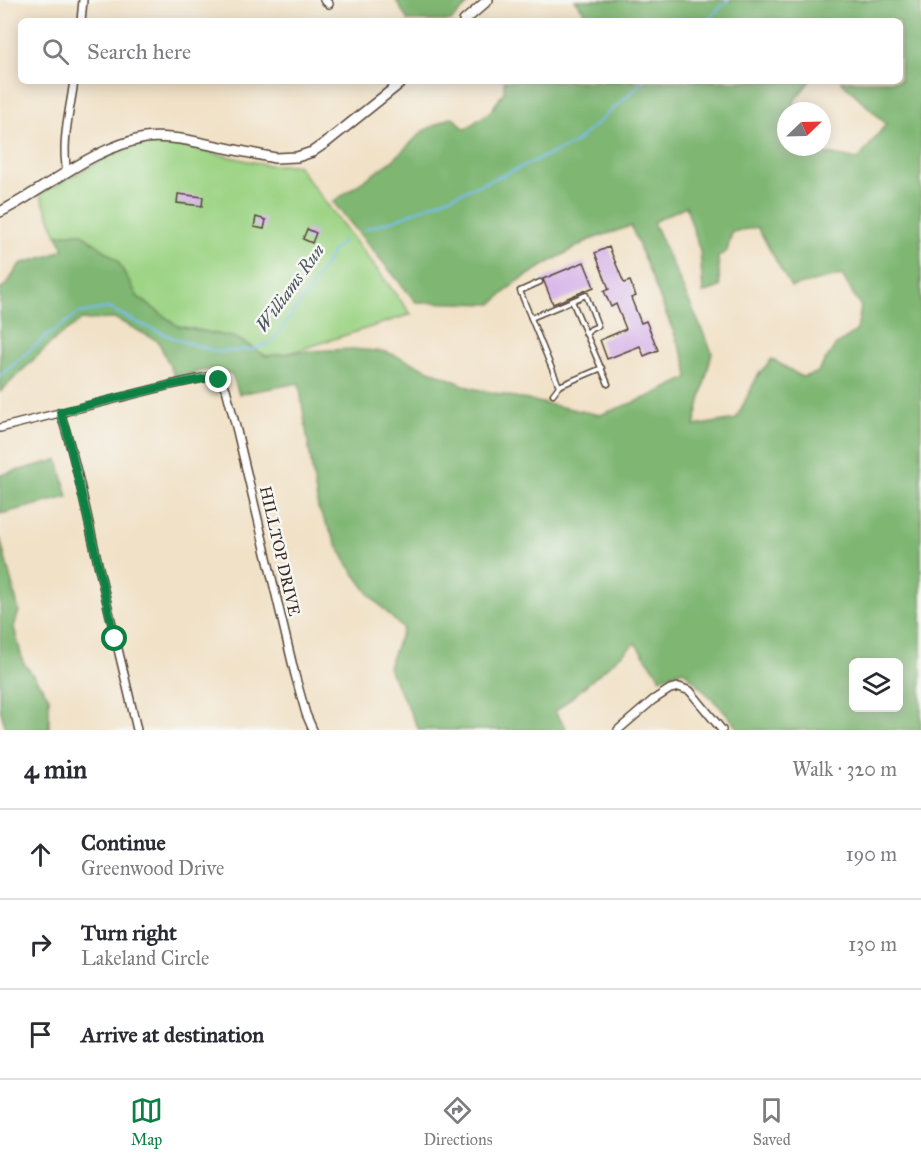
<!DOCTYPE html>
<html lang="en">
<head>
<meta charset="utf-8">
<style>
  body { margin:0; font-family:"IM FELL Great Primer",serif; background:#f2f2f3; color:#2b2b33 }
  .controls { position:absolute; right:18px; bottom:18px; display:grid; overflow:hidden; border-radius:9px; box-shadow:0 3px 15px #0003 }
  .controls button { width:54px; height:54px; display:grid; place-items:center; padding:0; border:0; border-bottom:2px solid #e1e1e2; background:#fff; color:#2b2b33; font:30px sans-serif }
  .compass { position:absolute; left:777px; top:102px; width:54px; height:54px; border-radius:50%; background:#fff; box-shadow:0 3px 15px #0003; rotate:67deg }
  .stop { position:absolute; width:18px; height:18px; margin:-14px; border:4px solid #0b8043; border-radius:50%; background:#fff }
  .stop.end { background:#0b8043; border-color:#fff; box-shadow:0 2px 6px #0008 }
  .list { margin:0; padding:0; list-style:none }
  h2 { display:flex; justify-content:space-between; align-items:center; height:78px; margin:0; padding:0 24px; font-size:26px }
  h2 small { font-size:20px; font-weight:400; color:#7c7c81 }
  .list li { display:grid; grid-template-columns:39px 1fr auto; gap:18px; align-items:center; box-sizing:border-box; height:90px; padding:0 24px; border-top:2px solid #e1e1e2 }
  .list b { display:block; font-size:22px; white-space:nowrap }
  .list p { margin:0; font-size:20px; white-space:nowrap; color:#7c7c81 }
  .list em { font-size:20px; font-style:normal; color:#7c7c81 }
  .icon { flex:none; width:33px; height:33px; fill:none; stroke:currentColor; stroke-width:2; stroke-linecap:round; stroke-linejoin:round }
  .map { position:relative; flex:none; width:921px; height:730px; overflow:hidden }
  .search { position:absolute; background:#fff; box-shadow:0 3px 15px #0003; left:18px; right:18px; top:18px; height:66px; display:flex; align-items:center; gap:15px; box-sizing:border-box; padding:0 21px; border-radius:9px; color:#7c7c81; font-size:22px }
  .sheet { height:348px; background:#fff }
  nav { display:flex; justify-content:space-around; align-items:center; box-sizing:border-box; height:84px; border-top:2px solid #e1e1e2; background:#fff; font-size:16px; color:#7c7c81 }
  nav a { display:grid; justify-items:center; gap:3px }
  nav .on { color:#0b8043 }
  .map>svg:first-child { display:block }
  .green { fill:#9dd485; stroke:#6c7f52; stroke-width:1.5 }
  .forest { fill:#7eb672; stroke:#5c7048; stroke-width:1.5; fill-rule:evenodd }
  .lines { fill:none; stroke-linecap:round; stroke-linejoin:round }
  .stream { stroke:#7abef0; stroke-width:2 }
  .building { fill:#d4aee8 }
  .service-casing { stroke:#564537; stroke-width:7 }
  .minor-casing { stroke:#564537; stroke-width:10 }
  .tertiary-casing { stroke:#564537; stroke-width:12 }
  .service { stroke:#fff; stroke-width:4 }
  .minor { stroke:#fff; stroke-width:7 }
  .tertiary { stroke:#fff; stroke-width:9 }
  .route { stroke:#0b8043; stroke-width:8 }
  .labels { text-anchor:middle; dominant-baseline:central; stroke-width:5; stroke-linejoin:round; paint-order:stroke }
  .street-label { font-size:16px; fill:#3b2a1e; stroke:#f6f6f2 }
  .water-label { font-size:18px; font-style:italic; fill:#4e565d; stroke:#f6f6f2 }
</style>
</head>
<body>
<div class="map">
<svg width="921" height="730" viewBox="0 0 921 730">
  <rect width="100%" height="100%" fill="#f6f6f2"/>
  <filter id="ink" filterUnits="userSpaceOnUse"><feTurbulence type="fractalNoise" baseFrequency=".0167" numOctaves="2"/><feDisplacementMap in="SourceGraphic" scale="12" xChannelSelector="R" yChannelSelector="G"/><feConvolveMatrix kernelMatrix="1 2 1 2 8 2 1 2 1" color-interpolation-filters="sRGB"/></filter>
  <filter id="wash" filterUnits="userSpaceOnUse"><feTurbulence type="fractalNoise" baseFrequency=".008" numOctaves="4" result="noise"/><feDisplacementMap in="SourceGraphic" scale="24" xChannelSelector="R" yChannelSelector="G"/><feGaussianBlur stdDeviation="1.35" result="paint"/><feColorMatrix in="noise" values="0 0 0 0 0 0 0 0 0 0 0 0 0 0 0 0 0 1.4 0 .05"/><feComposite in="paint" operator="in"/></filter>
  <g filter="url(#wash)">
    <rect width="100%" height="100%" fill="#f1e1c6"/>
    <path class="green" d="M166,143L267,165H297L411,314L290,353L266,356L236,338L178,326L138,297L117,260L81,233L57,235L40,194L63,181L108,157L136,146Z"/>
    <g class="forest">
      <path d="M396,0H472L451,21H408Z"/>
      <path d="M575,0H921V730H740L725,712L683,670L661,678L635,643L555,712L567,730H419L388,667L403,629L370,595L346,562L318,508L299,383L239,394L232,374L213,369L175,377L158,341L116,319L82,320L54,340L0,392V289L7,284L20,264L52,255L64,249L57,235L81,233L117,260L138,297L178,326L236,338L266,356L308,351L353,349L387,352L471,388L600,415L648,397L688,378L686,363L631,226L589,240L548,263L515,283L492,304L416,302L333,202L392,161L423,131L452,117L465,129L491,111L504,92V81H810L794,101L795,111H786V147H814L823,153L858,160L886,124L841,81H900V21H579L584,11ZM686,206L700,251L703,293L720,287L718,257L727,251L732,232L757,227L791,287L842,275L861,307L857,330L835,346L817,373L802,377L772,359L758,375L736,419L694,426L712,352L653,222ZM898,662V708H854V662Z"/>
      <path d="M58,460L68,497L0,514V475Z"/>
      <path d="M0,538L19,611L14,627L23,662L49,697V730H6L0,709Z"/>
    </g>
    <g class="lines">
      <g class="stream">
        <path d="M707,21L728,0"/>
        <path d="M365,229L397,219L501,176L575,143L644,81"/>
        <path d="M0,376L44,338L79,313L109,308L138,323L181,341L219,352L254,349L272,342L309,291L333,251L344,240"/>
      </g>
    </g>
    <g id="blocks">
      <g class="building">
        <path d="M178,194L203,197L202,206L177,203Z"/>
        <path d="M256,217L266,220L264,229L254,227Z"/>
        <path d="M307,229L316,233L312,243L303,239Z"/>
        <path d="M609,247L624,283L630,281L636,296L631,298L641,323L646,321L658,350L644,356L640,346L607,359L600,340L626,329L616,304L611,307L604,291L609,289L595,253Z"/>
        <path d="M584,262L594,287L553,304L543,279Z"/>
      </g>
    </g>
  </g>
  <g filter="url(#ink)">
    <use href="#blocks" fill-opacity="0" stroke="#564537" stroke-width="1.5"/>
    <g class="lines">
      <g class="service-casing">
        <g id="service">
          <path d="M572,301L608,384"/>
          <path d="M531,318L520,291L540,282"/>
          <path d="M559,386L602,368"/>
          <path d="M553,394L559,386L531,318L586,295L598,326L591,329L586,334"/>
        </g>
      </g>
      <g class="minor-casing">
        <g id="minor">
          <path d="M324,0L329,4"/>
          <path d="M81,21L83,0"/>
          <path d="M67,172C61,142 70,111 74,81"/>
          <path d="M60,412C77,463 87,516 99,568C111,622 125,676 137,730"/>
          <path d="M0,428L170,385L207,377L218,380L226,389L237,431L295,675L306,714L313,730"/>
          <path d="M618,730L653,700L670,689L679,687L690,691L722,730"/>
        </g>
      </g>
      <g class="tertiary-casing">
        <g id="tertiary">
          <path d="M464,21L488,0"/>
          <path d="M0,212C48,188 91,148 145,138C159,136 174,138 187,140L275,158L297,157L312,152L328,141L403,81"/>
        </g>
      </g>
      <use href="#service" class="service"/>
      <use href="#minor" class="minor"/>
      <use href="#tertiary" class="tertiary"/>
    </g>
  </g>
  <g class="lines" filter="url(#ink)">
    <path class="route" d="M115,639L88,520L66,429L60,412L170,385L207,378L219,380"/>
  </g>
  <g class="labels">
    <g class="street-label">
      <text transform="translate(280 551) rotate(77)">HILLTOP DRIVE</text>
    </g>
    <g class="water-label">
      <text transform="translate(290 288) rotate(-54)">Williams Run</text>
    </g>
  </g>
</svg>
<div class="controls">
<button><svg class="icon" aria-label="layers" viewBox="0 0 24 24"><path d="M12 4l9 5-9 5-9-5zM3 14l9 5 9-5"/></svg></button>
</div>
<svg class="compass" viewBox="-18 -18 36 36"><path d="M0-13l5 13h-10z" fill="#e53935"/><path d="M0 13l5-13h-10z" fill="#7c7c81"/></svg>
<div class="stop" style="left:115px;top:639px"></div>
<div class="stop end" style="left:219px;top:380px"></div>
<div class="search"><svg class="icon" aria-label="search" viewBox="0 0 24 24"><circle cx="10" cy="10" r="6"/><path d="M15 15l6 6"/></svg>Search here</div>
</div>
<section class="sheet">
<h2>4 min<small>Walk · 320 m</small></h2>
<ul class="list">
<li><svg class="icon" aria-label="ahead" viewBox="0 0 24 24"><path d="M12 20V5M6 11l6-6 6 6"/></svg><div><b>Continue</b><p>Greenwood Drive</p></div><em>190 m</em></li>
<li><svg class="icon" aria-label="right" viewBox="0 0 24 24"><path d="M7 20v-9h11M14 6l5 5-5 5"/></svg><div><b>Turn right</b><p>Lakeland Circle</p></div><em>130 m</em></li>
<li><svg class="icon" aria-label="arrive" viewBox="0 0 24 24"><path d="M6 21V4h12l-3 4 3 4H6"/></svg><div><b>Arrive at destination</b></div></li>
</ul>
</section>
<nav>
<a class="on"><svg class="icon" aria-label="map" viewBox="0 0 24 24"><path d="M3 6l6-2 6 2 6-2v14l-6 2-6-2-6 2zM9 4v14M15 6v14"/></svg>Map</a>
<a><svg class="icon" aria-label="directions" viewBox="0 0 24 24"><path d="M12 3l9 9-9 9-9-9zM9 14v-3h6M13 9l2 2-2 2"/></svg>Directions</a>
<a><svg class="icon" aria-label="saved" viewBox="0 0 24 24"><path d="M7 4h10v16l-5-4-5 4z"/></svg>Saved</a>
</nav>
</body>
</html>
